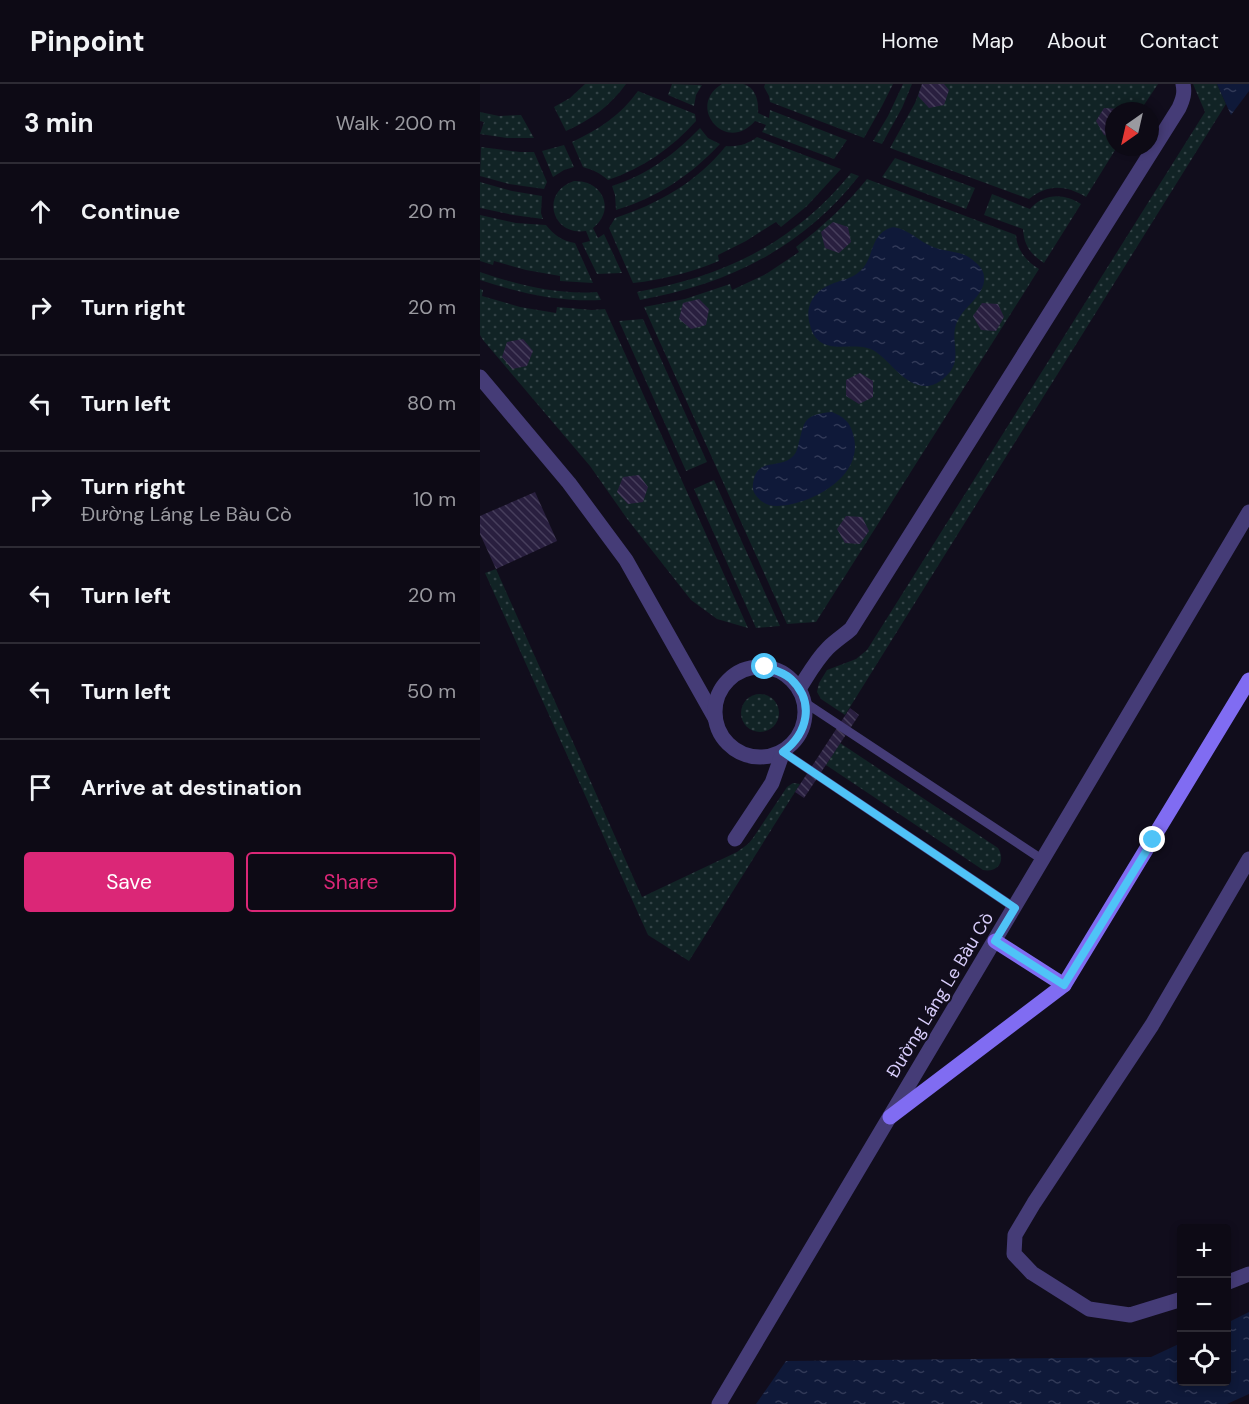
<!DOCTYPE html>
<html lang="en">
<head>
<meta charset="utf-8">
<style>
  body { margin:0; font-family:"DM Sans",sans-serif; background:#1b1822; color:#f1f3f6 }
  .controls { position:absolute; right:18px; bottom:18px; display:grid; overflow:hidden; border-radius:6px; box-shadow:0 3px 9px #0003 }
  .controls button { width:54px; height:54px; display:grid; place-items:center; padding:0; border:0; border-bottom:2px solid #2d2b34; background:#0d0a15; color:#f1f3f6; font:30px sans-serif }
  .compass { position:absolute; left:625px; top:18px; width:54px; height:54px; border-radius:50%; background:#0d0a15; box-shadow:0 3px 9px #0003; rotate:214deg }
  .stop { position:absolute; width:18px; height:18px; margin:-14px; border:4px solid #4fc3f7; border-radius:50%; background:#fff }
  .stop.end { background:#4fc3f7; border-color:#fff; box-shadow:0 2px 6px #0008 }
  .list { margin:0; padding:0; list-style:none }
  h2 { display:flex; justify-content:space-between; align-items:center; height:78px; margin:0; padding:0 24px; font-size:26px }
  h2 small { font-size:20px; font-weight:400; color:#9a9aa0 }
  .list li { display:grid; grid-template-columns:39px 1fr auto; gap:18px; align-items:center; box-sizing:border-box; height:96px; padding:0 24px; border-top:2px solid #2d2b34 }
  .list b { display:block; font-size:22px; white-space:nowrap }
  .list p { margin:0; font-size:20px; white-space:nowrap; color:#9a9aa0 }
  .list em { font-size:20px; font-style:normal; color:#9a9aa0 }
  .actions { display:flex; gap:12px; padding:18px 24px }
  .actions a { flex:1; padding:14px 0; border:2px solid #db2777; border-radius:6px; text-align:center; font-size:21px; color:#db2777 }
  .actions .main { background:#db2777; color:#fff }
  .icon { flex:none; width:33px; height:33px; fill:none; stroke:currentColor; stroke-width:2; stroke-linecap:round; stroke-linejoin:round }
  .map { position:relative; flex:none; width:769px; height:1320px; overflow:hidden }
  header { display:flex; align-items:center; gap:36px; box-sizing:border-box; height:84px; padding:0 30px; background:#0d0a15; border-bottom:2px solid #2d2b34 }
  header strong { font-size:28px }
  nav { display:flex; gap:33px; margin-inline-start:auto; font-size:21px }
  main { display:flex }
  aside { flex:1; background:#0d0a15 }
  .map>svg:first-child { display:block }
  .grass { fill:url(#grass-dots) }
  .water { fill:url(#water-ripples) }
  .building { fill:url(#building-back-hatch) }
  .lines { fill:none; stroke-linecap:round; stroke-linejoin:round }
  .lane { stroke:#453c77; stroke-width:9 }
  .street { stroke:#453c77; stroke-width:15 }
  .secondary { stroke:#806cf2; stroke-width:15 }
  .route { stroke:#4fc3f7; stroke-width:8 }
  .labels { text-anchor:middle; dominant-baseline:central; stroke-width:4.5; stroke-linejoin:round; paint-order:stroke }
  .street-label { font-size:18px; fill:#d7ccfa; stroke:#110d1c }
</style>
</head>
<body>
<header>
<strong>Pinpoint</strong>
<nav><a>Home</a><a>Map</a><a>About</a><a>Contact</a></nav>
</header>
<main>
<aside>
<h2>3 min<small>Walk · 200 m</small></h2>
<ul class="list">
<li><svg class="icon" aria-label="ahead" viewBox="0 0 24 24"><path d="M12 20V5M6 11l6-6 6 6"/></svg><div><b>Continue</b></div><em>20 m</em></li>
<li><svg class="icon" aria-label="right" viewBox="0 0 24 24"><path d="M7 20v-9h11M14 6l5 5-5 5"/></svg><div><b>Turn right</b></div><em>20 m</em></li>
<li><svg class="icon" aria-label="left" viewBox="0 0 24 24"><path d="M17 20v-9H6M10 6l-5 5 5 5"/></svg><div><b>Turn left</b></div><em>80 m</em></li>
<li><svg class="icon" aria-label="right" viewBox="0 0 24 24"><path d="M7 20v-9h11M14 6l5 5-5 5"/></svg><div><b>Turn right</b><p>Đường Láng Le Bàu Cò</p></div><em>10 m</em></li>
<li><svg class="icon" aria-label="left" viewBox="0 0 24 24"><path d="M17 20v-9H6M10 6l-5 5 5 5"/></svg><div><b>Turn left</b></div><em>20 m</em></li>
<li><svg class="icon" aria-label="left" viewBox="0 0 24 24"><path d="M17 20v-9H6M10 6l-5 5 5 5"/></svg><div><b>Turn left</b></div><em>50 m</em></li>
<li><svg class="icon" aria-label="arrive" viewBox="0 0 24 24"><path d="M6 21V4h12l-3 4 3 4H6"/></svg><div><b>Arrive at destination</b></div></li>
</ul>
<div class="actions"><a class="main">Save</a><a>Share</a></div>
</aside>
<div class="map">
<svg width="769" height="1320" viewBox="0 0 769 1320">
  <defs>
    <pattern id="grass-dots" width="8" height="8" patternUnits="userSpaceOnUse" patternTransform="scale(1.5)"><rect width="8" height="8" fill="#112325"/><path d="M2 2h.1M6 6h.1" fill="none" stroke="#334246" stroke-width="1.8" stroke-linecap="round"/></pattern>
    <pattern id="water-ripples" width="26" height="14" patternUnits="userSpaceOnUse" patternTransform="scale(1.5)"><rect width="26" height="14" fill="#0f1939"/><path d="M2 4q2-2 4 0t4 0M15 11q2-2 4 0t4 0" fill="none" stroke="#313957"/></pattern>
    <pattern id="building-back-hatch" width="6" height="6" patternUnits="userSpaceOnUse" patternTransform="scale(1.5)"><rect width="6" height="6" fill="#291f3f"/><path d="M-1 5l2 2M0 0l6 6M5-1l2 2" fill="none" stroke="#473e5c"/></pattern>
  </defs>
  <rect width="100%" height="100%" fill="#110d1c"/>
  <g class="grass">
    <path d="M105,0H146C130,22 111,36 86,47L74,23L90,14Z"/>
    <path d="M192,0L222,1L216,11L214,22L188,11Z"/>
    <path d="M242,0C249,0 257,0 263,0C276,3 279,18 278,29L289,34L290,26L367,56L354,75L282,48L286,41L275,37C246,71 205,22 242,0Z"/>
    <path d="M285,0H413L402,22L384,54L290,18L289,12L284,3Z"/>
    <path d="M423,0H432L422,24L402,60L393,57L408,32Z"/>
    <path d="M442,0H678L660,27H634V63H637L606,113C585,101 568,100 549,115L410,64L435,19Z"/>
    <path d="M713,0H737L746,20L365,631L341,615L337,608L339,599L347,586L376,575L387,566L725,28Z"/>
    <path d="M158,7L215,30L216,37C192,64 163,84 128,96C120,89 113,86 103,83L92,58C118,46 141,31 158,7Z"/>
    <path d="M0,28L19,32L41,31L54,54H27L0,50L4,38L0,37Z"/>
    <path d="M220,44L228,54L240,60C211,91 177,114 136,126L135,111L132,102C167,91 195,70 220,44Z"/>
    <path d="M277,53L361,85L327,122L301,143L296,138L266,157L238,171L239,177C212,188 183,196 153,199L129,144L135,134C178,120 217,98 246,62C258,63 268,60 277,53Z"/>
    <path d="M84,61L94,83L84,86L73,93L62,67Z"/>
    <path d="M1,63L40,68H54L67,98L64,105L29,100L0,92Z"/>
    <path d="M415,74L495,104L486,125L402,93Z"/>
    <path d="M371,89L379,92C322,164 249,200 160,216L157,208C245,192 314,159 371,89Z"/>
    <path d="M387,95L536,151C537,166 546,177 559,185L336,538L307,540L164,223L205,215L250,200L252,206L286,190L319,168L316,163C343,142 366,121 387,95Z"/>
    <path d="M94,97C123,96 136,126 113,144L118,154L124,150L142,189L117,190L102,159L110,157L106,147C71,152 60,108 94,97Z"/>
    <path d="M0,98L32,107L62,112L61,129L63,135L33,131L0,124Z"/>
    <path d="M512,110L550,125C564,109 584,109 601,120L564,179C550,170 544,161 543,145L504,131Z"/>
    <path d="M0,131L36,139L66,141C74,151 82,157 95,159L113,199L80,197V192L46,186L14,177L13,181L0,177Z"/>
    <path d="M0,188C38,201 77,211 117,208L121,216C79,218 40,209 0,196Z"/>
    <path d="M0,205L3,206L2,212L40,223L76,229L77,223L112,226L125,225L268,544L237,535L211,516L148,436L110,382L3,256L0,251Z"/>
    <path d="M163,235L227,378L206,387L139,237Z"/>
    <path d="M234,396L300,542L276,544L214,405Z"/>
    <path d="M16,485L162,813L257,768L268,760L273,754L307,703L313,699L320,700L209,877L168,851L5,489Z"/>
    <circle cx="280" cy="629" r="19"/>
    <path d="M360,659L518,764C526,777 518,789 503,786L346,681Z"/>
  </g>
  <g class="water">
    <path d="M737,0H769V7L751,31Z"/>
    <path d="M413,143C429,145 438,157 453,163C468,169 483,166 495,178C500,182 504,187 504,193C506,208 488,221 481,231C464,254 488,274 464,294C460,298 454,301 448,302C426,304 412,279 396,268C381,258 363,266 347,261C337,258 332,250 330,241C324,221 335,206 354,199C362,196 373,194 379,188C396,174 388,150 413,143Z"/>
    <path d="M352,328C364,333 370,338 373,350C386,392 331,421 297,422C290,422 285,420 280,416C275,411 272,407 273,400C276,373 298,385 311,374C315,371 317,367 318,362C325,337 322,331 352,328Z"/>
    <path d="M769,1228V1310L747,1320H276L306,1277L671,1273L701,1259L702,1298H746L747,1239Z"/>
  </g>
  <g class="building">
    <path d="M442,0H464L469,6L464,21L449,24L438,12Z"/>
    <path d="M624,24L640,25L641,27H634V52L624,51L616,37Z"/>
    <path d="M353,138L368,143L371,158L359,169L345,164L341,148Z"/>
    <path d="M219,215L229,225L226,241L211,245L199,235L203,219Z"/>
    <path d="M502,219L518,220L524,233L516,247L501,246L493,232Z"/>
    <path d="M43,255L53,267L47,282L32,285L22,273L27,258Z"/>
    <path d="M380,289L393,297V313L379,320L366,312V296Z"/>
    <path d="M159,391L168,403L163,418L148,420L137,408L143,393Z"/>
    <path d="M55,408L77,457L16,485L0,450V432Z"/>
    <path d="M366,432L382,433L389,447L380,460L365,459L357,445Z"/>
    <path d="M370,624L379,631L324,714L315,708Z"/>
  </g>
  <g class="lines">
    <g class="lane">
      <path d="M324,618L563,776"/>
      <path d="M303,668L535,824"/>
    </g>
    <g class="street">
      <path d="M0,293L89,399L146,476L235,634"/>
      <circle cx="280" cy="628" r="45"/>
      <path d="M319,605C328,591 336,576 348,564C355,557 363,552 371,545L699,24C703,15 705,9 703,0"/>
      <path d="M255,755L292,699L303,668"/>
      <path d="M746,1199L769,1190"/>
      <path d="M702,1215L650,1231L609,1225L552,1189L534,1170L535,1151L554,1119L672,941L769,775"/>
      <path d="M239,1320L769,428"/>
    </g>
    <g class="secondary">
      <path d="M515,857L584,901"/>
      <path d="M410,1033L584,901L769,596"/>
    </g>
  </g>
  <g class="lines">
    <path class="route" d="M285,583C294,586 304,588 311,595C335,618 328,649 303,668L535,824L515,857L584,901L673,756"/>
  </g>
  <g class="labels">
    <g class="street-label">
      <text transform="translate(460 911) rotate(-59)">Đường Láng Le Bàu Cò</text>
    </g>
  </g>
</svg>
<div class="controls">
<button>+</button>
<button>−</button>
<button><svg class="icon" aria-label="locate" viewBox="0 0 24 24"><circle cx="12" cy="12" r="6"/><path d="M12 2v4M12 18v4M2 12h4M18 12h4"/></svg></button>
</div>
<svg class="compass" viewBox="-18 -18 36 36"><path d="M0-13l5 13h-10z" fill="#e53935"/><path d="M0 13l5-13h-10z" fill="#9a9aa0"/></svg>
<div class="stop" style="left:285px;top:583px"></div>
<div class="stop end" style="left:673px;top:756px"></div>
</div>
</main>
</body>
</html>
